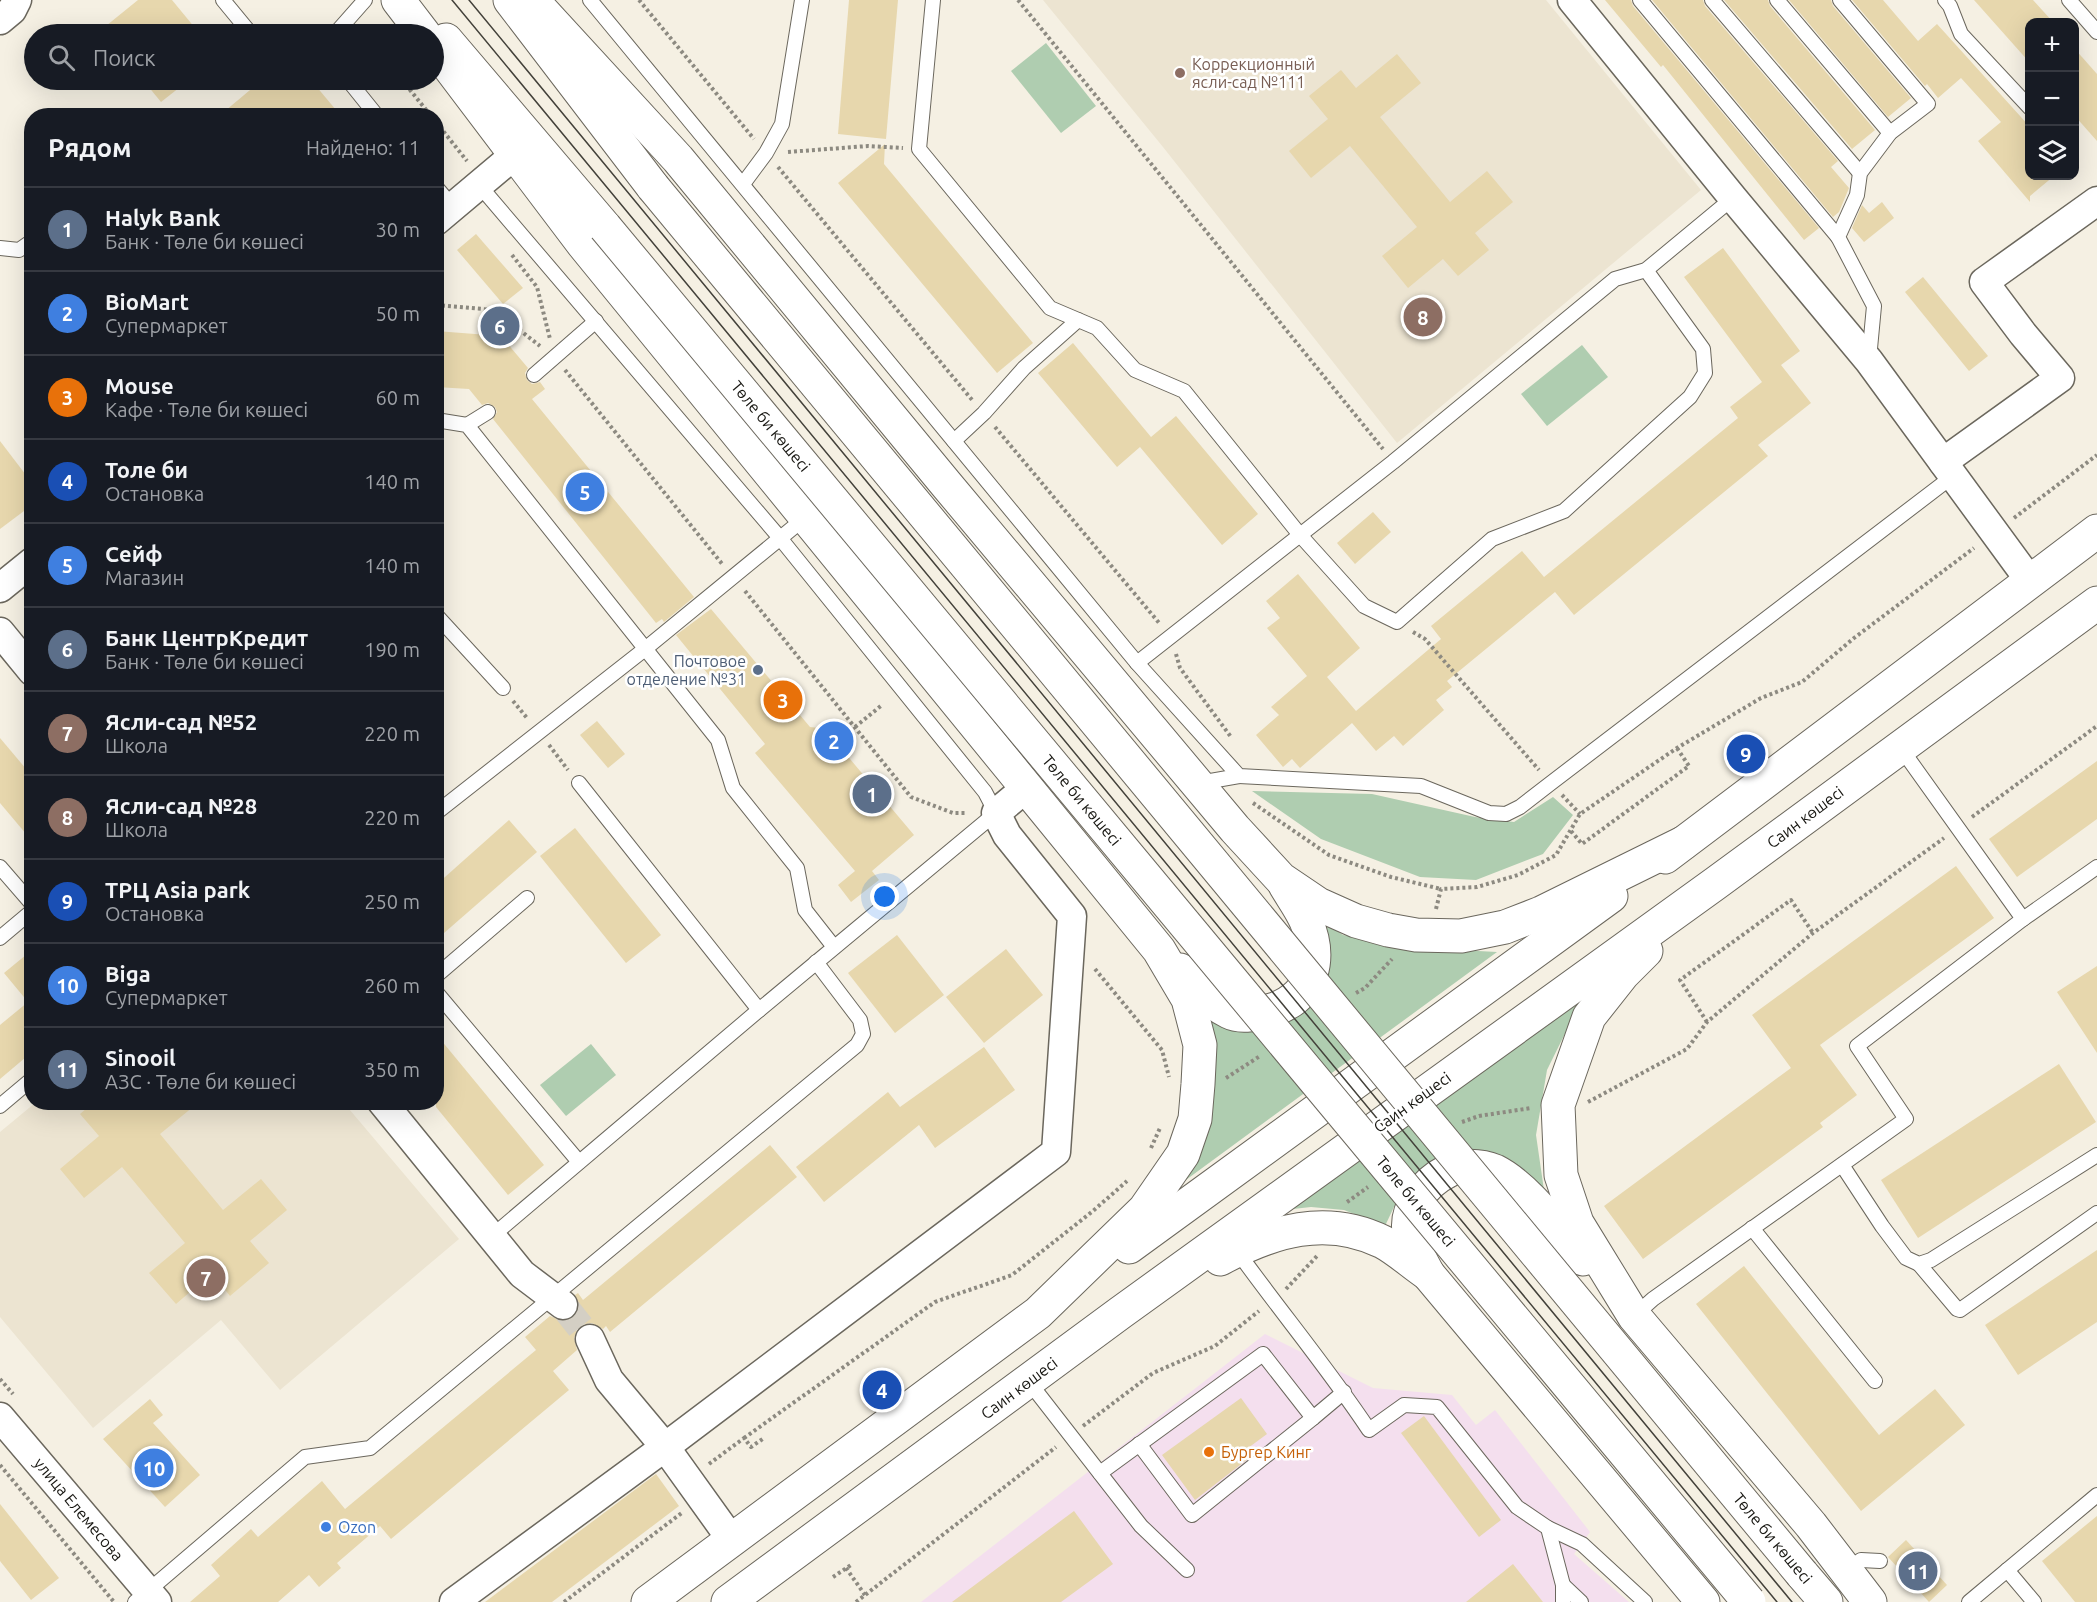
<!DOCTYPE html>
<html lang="ru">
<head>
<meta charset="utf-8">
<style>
  body { margin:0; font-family:Ubuntu,sans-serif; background:#242831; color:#f1f3f6 }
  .controls { position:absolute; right:18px; top:18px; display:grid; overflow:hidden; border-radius:12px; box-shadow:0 6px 24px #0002 }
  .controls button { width:54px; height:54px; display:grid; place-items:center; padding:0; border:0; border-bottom:2px solid #363941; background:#171b24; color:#f1f3f6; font:30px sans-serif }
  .you { position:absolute; left:885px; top:897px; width:21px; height:21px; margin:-15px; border:4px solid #fff; border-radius:50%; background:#1a73e8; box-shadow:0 0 0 9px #1a73e833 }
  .badge { display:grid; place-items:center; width:39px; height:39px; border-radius:50%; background:#8c9099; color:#fff; font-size:20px; font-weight:700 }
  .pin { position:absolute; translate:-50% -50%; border:3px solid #fff; box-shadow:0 2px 6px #0006 }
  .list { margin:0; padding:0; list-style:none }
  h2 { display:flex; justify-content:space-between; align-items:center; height:78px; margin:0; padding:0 24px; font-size:26px }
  h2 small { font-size:20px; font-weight:400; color:#9ea1a6 }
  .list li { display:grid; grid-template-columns:39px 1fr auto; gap:18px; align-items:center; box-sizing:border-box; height:84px; padding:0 24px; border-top:2px solid #363941 }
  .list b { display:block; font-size:22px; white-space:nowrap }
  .list p { margin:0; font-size:20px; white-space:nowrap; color:#9ea1a6 }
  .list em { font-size:20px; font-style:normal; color:#9ea1a6 }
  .icon { flex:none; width:33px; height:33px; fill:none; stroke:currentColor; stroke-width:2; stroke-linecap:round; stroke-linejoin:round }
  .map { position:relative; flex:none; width:2097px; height:1602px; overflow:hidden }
  .search { position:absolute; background:#171b24; box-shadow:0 6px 24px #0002; left:24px; top:24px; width:420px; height:66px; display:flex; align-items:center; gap:15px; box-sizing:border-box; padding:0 21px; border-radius:33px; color:#9ea1a6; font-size:22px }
  .panel { position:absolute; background:#171b24; box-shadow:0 6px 24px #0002; left:24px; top:108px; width:420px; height:1002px; border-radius:24px }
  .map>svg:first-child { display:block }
  .commercial { fill:#f4dfee }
  .built { fill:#ece4d1 }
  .green { fill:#afcdb0 }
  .building { fill:#e7d7ad }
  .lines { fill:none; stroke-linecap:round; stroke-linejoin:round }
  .street-tunnel { stroke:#d4cfc4; stroke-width:28; stroke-dasharray:28 14; stroke-linecap:butt }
  .lane-casing { stroke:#6b675d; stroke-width:16 }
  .street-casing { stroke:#6b675d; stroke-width:31 }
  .secondary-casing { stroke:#6b675d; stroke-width:35 }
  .primary-casing { stroke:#6b675d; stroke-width:35 }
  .path { stroke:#8d8a81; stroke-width:4; stroke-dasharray:3 3; stroke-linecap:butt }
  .lane { stroke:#fff; stroke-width:14 }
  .street { stroke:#fff; stroke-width:28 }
  .secondary { stroke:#fff; stroke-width:33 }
  .primary { stroke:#fff; stroke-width:33 }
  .tram { stroke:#43413a; stroke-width:1.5 }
  .secondary-bridge-casing { stroke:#6b675d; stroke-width:35; stroke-linecap:butt }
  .secondary-bridge { stroke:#fff; stroke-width:33 }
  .education-dot { fill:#8d6e63; stroke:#fff; stroke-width:2 }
  .service-dot { fill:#5c6f8a; stroke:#fff; stroke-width:2 }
  .food-dot { fill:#e8710a; stroke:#fff; stroke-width:2 }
  .shop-dot { fill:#3f7fe0; stroke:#fff; stroke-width:2 }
  .labels { text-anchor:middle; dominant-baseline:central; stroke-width:5; stroke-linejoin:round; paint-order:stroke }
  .education-label { font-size:16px; fill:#785e54; stroke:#fff; text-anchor:start }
  .street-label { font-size:16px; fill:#171611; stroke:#fff }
  .service-label { font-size:16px; fill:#4e5e75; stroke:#fff; text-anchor:end }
  .food-label { font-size:16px; fill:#c56008; stroke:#fff; text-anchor:start }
  .shop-label { font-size:16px; fill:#366cbe; stroke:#fff; text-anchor:start }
</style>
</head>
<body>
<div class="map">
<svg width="2097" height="1602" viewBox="0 0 2097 1602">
  <rect width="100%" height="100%" fill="#f5f0e3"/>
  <path class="commercial" d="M1265,1334L1373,1388L1452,1395L1476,1425L1495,1410L1590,1532L1574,1554L1629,1602H921Z"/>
  <g class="built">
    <path d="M1043,0H1546L1701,190L1397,443L1163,147Z"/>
    <path d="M35,1103H344L459,1239L280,1390L221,1320L93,1428L0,1317V1132Z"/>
  </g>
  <g class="green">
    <path d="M1046,43L1096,106L1061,133L1011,71Z"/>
    <path d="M1582,345L1608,377L1547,426L1521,394Z"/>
    <path d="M1252,791L1372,794L1475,817L1514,822L1553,797L1573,815L1543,854L1476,880L1420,877L1321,839Z"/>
    <path d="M1316,917L1343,935L1422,948L1497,952L1179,1185L1204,1011L1308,997Z"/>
    <path d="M1587,989L1547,1070L1536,1135L1545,1197L1505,1160L1401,1192L1385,1226L1344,1210L1311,1207L1284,1210Z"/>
    <path d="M591,1044L616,1075L566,1116L540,1085Z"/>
  </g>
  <g class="building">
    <path d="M138,0H172L200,34H96Z"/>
    <path d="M849,0H898L886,139L838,134Z"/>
    <path d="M1605,0H1631L1633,6L1819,228L1804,240L1663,65L1661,67Z"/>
    <path d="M1652,0H1703L1705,6L1838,161L1831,167L1849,188L1839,212L1833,217Z"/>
    <path d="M1724,0H1768L1770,6L1875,130L1852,149Z"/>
    <path d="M1789,0H1831L1833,6L1911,98L1888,117Z"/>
    <path d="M1852,0H1883L1918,41L1937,24L2030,127V176H2054L2030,196V202L1978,141L2001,122L1961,78L1938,98L1927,84L1925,86Z"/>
    <path d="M1974,0H2033L2053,22H2030V63Z"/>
    <path d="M2074,48L2097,74V141L2074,115Z"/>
    <path d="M1397,54L1421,83L1380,117L1450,202L1487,171L1513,202L1475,233L1489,250L1458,276L1443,259L1408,288L1382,256L1417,227L1350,146L1311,178L1289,151L1328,119L1309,96L1341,70L1356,88Z"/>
    <path d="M143,80H189L161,102Z"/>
    <path d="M262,80H311L341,116H219Z"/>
    <path d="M885,144L884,164L1033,343L997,373L838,183Z"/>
    <path d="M1882,202L1894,218L1864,242L1852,228L1862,205L1869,213Z"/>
    <path d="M476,234L523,288L503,304L457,250Z"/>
    <path d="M1723,248L1800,351L1781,365L1811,403L1758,445L1768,456L1574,615L1555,592L1447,681L1452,687L1436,700L1444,710L1403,746L1394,736L1376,751L1352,723L1300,768L1292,759L1283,767L1256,735L1279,715L1271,707L1307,676L1267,628L1280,618L1266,601L1298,574L1360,648L1327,677L1356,711L1441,639L1431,626L1522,551L1544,577L1738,418L1730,407L1762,382L1684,277Z"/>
    <path d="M1923,277L1988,356L1969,371L1905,292Z"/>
    <path d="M436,331L501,336L528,368L525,373L527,380L532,384L540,382L545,389L532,399L694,597L664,622L662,619L656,623L493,419L497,412L495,407L488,403L482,405L469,389L436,387Z"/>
    <path d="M1073,343L1151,437L1176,416L1258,514L1222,545L1140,447L1117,467L1038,373Z"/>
    <path d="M0,441L32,483V505L0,529Z"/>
    <path d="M1373,512L1391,532L1355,564L1337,543Z"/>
    <path d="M711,609L810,727L828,729L840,735L845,753L871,784L885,783L882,797L914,835L872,871L879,880L851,902L838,885L855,871L755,753L765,744L676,635Z"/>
    <path d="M597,721L625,754L608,768L580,735Z"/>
    <path d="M0,738L32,776V841L0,803Z"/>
    <path d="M2097,761V819L2017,877L1989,839Z"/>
    <path d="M509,820L537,852L436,940V885Z"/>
    <path d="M575,828L661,935L626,963L540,856Z"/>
    <path d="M1956,866L1994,918L1820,1045L1857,1095L1820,1123L1823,1127L1643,1259L1604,1206L1791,1068L1752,1015Z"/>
    <path d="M897,935L944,995L895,1033L848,973Z"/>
    <path d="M1006,949L1043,995L984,1043L946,997Z"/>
    <path d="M32,950V1052L0,1079V1025L28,1002L4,973Z"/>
    <path d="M2097,966V1053L2057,992Z"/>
    <path d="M436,1034L544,1165L508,1195L436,1107Z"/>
    <path d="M984,1047L1015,1090L935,1148L919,1125L824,1202L796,1167L888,1092L900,1107Z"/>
    <path d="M2059,1064L2096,1122L1918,1238L1881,1180Z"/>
    <path d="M94,1102H199L160,1134L223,1210L261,1179L287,1210L250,1241L269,1263L230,1296L212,1273L176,1304L149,1273L185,1243L122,1167L84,1198L60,1169L99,1136L80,1114Z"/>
    <path d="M770,1145L797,1177L610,1332L606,1326L603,1329L592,1323L584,1324L577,1329L574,1338L577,1350L553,1371L569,1390L391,1539L380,1526L337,1563L341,1568L319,1587L309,1575L278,1602H190L220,1576L211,1565L251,1529L258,1537L322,1481L345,1509L536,1350L525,1337L550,1316L562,1321L569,1320L576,1315L579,1306L575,1295L578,1293L583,1300Z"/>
    <path d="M2097,1250V1322L2018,1375L1985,1325Z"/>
    <path d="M1744,1266L1879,1435L1935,1389L1965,1425L1861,1511L1696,1304Z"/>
    <path d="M1241,1398L1267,1434L1248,1448L1253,1455L1195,1500L1162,1455Z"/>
    <path d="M150,1399L163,1415L153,1423L200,1475L165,1507L103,1439Z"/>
    <path d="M1424,1416L1501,1520L1479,1537L1401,1433Z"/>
    <path d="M656,1474L679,1506L552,1602H485Z"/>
    <path d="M0,1504L59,1578L31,1600L0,1561Z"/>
    <path d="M1074,1511L1113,1564L1061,1602H952Z"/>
    <path d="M2097,1516V1602H2075L2042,1561Z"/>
    <path d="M1906,1540L1947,1585L1929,1602L1888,1557Z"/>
    <path d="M1513,1564L1543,1602H1466Z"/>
  </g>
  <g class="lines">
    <path class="street-tunnel" d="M563,1305L590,1339"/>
    <g class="lane-casing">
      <g id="lane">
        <path d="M223,0L251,34"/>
        <path d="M590,0L1137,663L1239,776L1421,786L1489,813L1506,814L1520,807L1551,783L1953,476"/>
        <path d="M933,0L919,149L1050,308L1097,328L1135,370L1184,391L1300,535L1364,606L1397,622L1492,539L1564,511L1690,397L1705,373L1703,349L1646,270"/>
        <path d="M1640,0L1838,237"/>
        <path d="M1712,0L1860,173"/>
        <path d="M1777,0L1890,133"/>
        <path d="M1840,0L1928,104L1890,133L1860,173L1857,195L1838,237L1874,306L1869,359"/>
        <path d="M1945,0L1950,6L1961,34L2030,108"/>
        <path d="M2069,0L2097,32"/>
        <path d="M335,34L365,0"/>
        <path d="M348,80L377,116"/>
        <path d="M743,184L766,153L782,124L802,0"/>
        <path d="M479,185L780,538L985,792L996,813L759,1010L491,1237"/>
        <path d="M436,187L453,207"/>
        <path d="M0,248L19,250L32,241"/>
        <path d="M534,375L596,321"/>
        <path d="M436,420L467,425L718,740L733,788L797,868L805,910L834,947"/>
        <path d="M467,425L488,412"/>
        <path d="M954,441L984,413L1024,368L1078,320"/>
        <path d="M436,615L503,688"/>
        <path d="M1137,663L1393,462L1615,279L1646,270L1733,198"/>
        <path d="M1900,747L2023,919L2097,867"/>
        <path d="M579,783L759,1010"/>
        <path d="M1199,783L1239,776"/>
        <path d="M436,813L645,649L806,517"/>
        <path d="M0,867L32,904"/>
        <path d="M0,938L32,911"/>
        <path d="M436,976L527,898"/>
        <path d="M436,992L579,1162"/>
        <path d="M0,1106L32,1079"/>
        <path d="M1842,1165L1882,1226L1906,1258L1919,1264L1931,1260L2097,1155"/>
        <path d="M1752,1228L1875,1381"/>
        <path d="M1237,1251C1280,1311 1328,1368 1369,1430L1404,1405L1437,1407L1517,1507L1548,1528L1563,1585V1602"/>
        <path d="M1919,1264L1957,1309L1960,1310L2097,1213"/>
        <path d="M1634,1316L1653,1299L1906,1119L1857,1046L2023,919"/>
        <path d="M1029,1382L1141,1526L1187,1570"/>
        <path d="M1139,1444L1192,1515L1313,1418"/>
        <path d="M1100,1473L1263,1354L1313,1418L1344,1392"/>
        <path d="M1548,1528L1582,1544L1645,1602"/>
        <path d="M2007,1570L2034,1602"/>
        <path d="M1846,1571L1861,1560L1880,1561"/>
        <path d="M1563,1585L1581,1602"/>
        <path d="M135,1602L305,1457L370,1448L857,1045L863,1034L860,1020L816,962"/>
        <path d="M1969,1602L2097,1495"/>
      </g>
    </g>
    <g class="street-casing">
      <g id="street">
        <path d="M1572,0L1733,198L1869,361L2030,581"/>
        <path d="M0,20L12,10L17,0"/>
        <path d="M436,221L531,141"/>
        <path d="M1943,462L2060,378L2023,334L1984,282L2097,201"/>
        <path d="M0,588L32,562"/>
        <path d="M0,632L32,671"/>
        <path d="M382,1102L522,1274L563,1305"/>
        <path d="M590,1339L609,1380L665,1447L731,1539"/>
        <path d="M0,1417L157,1602"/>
        <path d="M454,1602L665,1447L1056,1152L1072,916L1007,835L996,813L1026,788"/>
      </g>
    </g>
    <g class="secondary-casing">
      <g id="secondary">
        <path d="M510,0L653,187"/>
        <path d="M446,40L605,227"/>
        <path d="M1802,1574L1826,1602"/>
      </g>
    </g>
    <g class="primary-casing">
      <g id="primary">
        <path d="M398,0L424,34"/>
        <path d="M532,0L678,159L946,484L1235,829L1281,879L1318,904L1356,921L1388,930L1416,935L1461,936L1505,927L1541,913L1683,843"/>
        <path d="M434,47L583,244L1159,950L1188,999L1200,1045L1198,1084L1195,1119L1183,1154L1145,1209L1038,1313L648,1602"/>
        <path d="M1665,857L2097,531"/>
        <path d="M1646,951L1623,974L1589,1017L1558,1105L1561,1175L1577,1223L1634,1316L1811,1525L1870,1602"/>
        <path d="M1180,970C1195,985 1210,1003 1229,1012C1243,1019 1261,1013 1275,1009C1314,995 1322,957 1306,921C1301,909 1292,897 1285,885"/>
        <path d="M1129,1247L1611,896"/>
        <path d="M1220,1259C1272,1231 1326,1214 1383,1242C1398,1250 1413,1264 1428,1274L1703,1602"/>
        <path d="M1428,1274C1423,1264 1410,1242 1409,1232C1405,1208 1426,1182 1446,1172C1459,1164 1481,1165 1495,1171C1527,1187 1559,1232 1583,1259"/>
        <path d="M728,1602L1120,1313L1716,883L2097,603"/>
      </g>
    </g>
    <g class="path">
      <path d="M639,0L754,139"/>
      <path d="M1018,0L1383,449"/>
      <path d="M402,80L431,116"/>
      <path d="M436,122L467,161"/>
      <path d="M788,152L868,146L903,148"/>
      <path d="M778,167L973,401"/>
      <path d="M512,255L537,287L550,339"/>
      <path d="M436,305L494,310L540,346"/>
      <path d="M565,370L723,565"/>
      <path d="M995,427L1160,624"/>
      <path d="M2014,518L2097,455"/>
      <path d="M745,591L911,797L953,813H966"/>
      <path d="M1413,632L1425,639L1539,770"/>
      <path d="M1176,654L1180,668L1231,737"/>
      <path d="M513,701L527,718"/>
      <path d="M855,727L882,705"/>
      <path d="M549,745L568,770"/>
      <path d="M1562,795L1580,814"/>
      <path d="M1253,803L1329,855L1391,877L1441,889"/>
      <path d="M1972,817L2097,726"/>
      <path d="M1571,831L1582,844L1689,766L1677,748"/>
      <path d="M1436,909L1441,889L1477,887L1518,875L1556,855L1580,814L1677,748L1761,698L1802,682L1854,638L1974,548"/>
      <path d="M1095,969L1162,1050L1169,1077"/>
      <path d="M1356,993L1365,988L1392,959"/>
      <path d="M1707,1022L1680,980L1791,900L1813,933"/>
      <path d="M1226,1078L1260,1056"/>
      <path d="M1588,1102L1687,1049L1707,1022L1813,933L1944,838"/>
      <path d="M1462,1122L1479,1116L1531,1108"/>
      <path d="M1151,1148L1160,1128"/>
      <path d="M1347,1202L1368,1187"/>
      <path d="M1286,1289L1318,1255"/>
      <path d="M0,1379L13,1394"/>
      <path d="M1083,1426L1153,1373L1215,1346L1259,1311"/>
      <path d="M744,1438L935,1302L1012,1275L1093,1211L1127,1181"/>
      <path d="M709,1464L744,1438L751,1447L764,1438"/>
      <path d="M0,1465L114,1602"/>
      <path d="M846,1568L865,1595"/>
      <path d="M833,1577L851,1565"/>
      <path d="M564,1602L683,1512"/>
      <path d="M856,1602L1056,1447"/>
    </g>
    <use href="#lane" class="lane"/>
    <use href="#street" class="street"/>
    <use href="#secondary" class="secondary"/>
    <use href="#primary" class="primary"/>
    <g class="tram">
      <path d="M452,0L1777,1602"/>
      <path d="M469,0L1792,1602"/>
    </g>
    <g class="secondary-bridge-casing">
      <g id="secondary-bridge">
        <path d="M653,187L1802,1574"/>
        <path d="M605,227L1749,1602"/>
      </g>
    </g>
    <use href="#secondary-bridge" class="secondary-bridge"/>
  </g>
  <circle class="education-dot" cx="1180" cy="73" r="6"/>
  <circle class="service-dot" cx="758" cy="670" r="6"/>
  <circle class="food-dot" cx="1209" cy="1452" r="6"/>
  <circle class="shop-dot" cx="326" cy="1527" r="6"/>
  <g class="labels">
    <g class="education-label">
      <text x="1192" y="64">Коррекционный<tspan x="1192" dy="18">ясли-сад №111</tspan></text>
    </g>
    <g class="street-label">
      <text transform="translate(771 426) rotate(50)">Төле би көшесі</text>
      <text transform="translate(1082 800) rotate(50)">Төле би көшесі</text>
      <text transform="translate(1805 817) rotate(-37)">Саин көшесі</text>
      <text transform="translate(1412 1102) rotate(-36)">Саин көшесі</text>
      <text transform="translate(1416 1201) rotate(50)">Төле би көшесі</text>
      <text transform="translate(1019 1388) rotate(-37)">Саин көшесі</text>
      <text transform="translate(79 1509) rotate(50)">улица Елемесова</text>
      <text transform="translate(1773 1538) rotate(50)">Төле би көшесі</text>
    </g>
    <g class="service-label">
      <text x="746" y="661">Почтовое<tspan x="746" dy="18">отделение №31</tspan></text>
    </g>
    <g class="food-label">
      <text x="1221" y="1452">Бургер Кинг</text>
    </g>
    <g class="shop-label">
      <text x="338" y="1527">Ozon</text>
    </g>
  </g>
</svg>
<div class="controls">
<button>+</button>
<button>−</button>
<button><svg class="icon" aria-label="layers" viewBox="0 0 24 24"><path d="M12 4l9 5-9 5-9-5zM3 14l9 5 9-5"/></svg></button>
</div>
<div class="you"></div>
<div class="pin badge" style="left:872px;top:794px;background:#5c6f8a">1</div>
<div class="pin badge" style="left:834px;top:741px;background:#3f7fe0">2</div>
<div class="pin badge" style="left:783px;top:700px;background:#e8710a">3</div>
<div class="pin badge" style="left:882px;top:1390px;background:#1a4fb4">4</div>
<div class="pin badge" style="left:585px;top:492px;background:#3f7fe0">5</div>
<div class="pin badge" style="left:500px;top:326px;background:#5c6f8a">6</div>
<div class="pin badge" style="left:206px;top:1278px;background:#8d6e63">7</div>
<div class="pin badge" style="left:1423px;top:317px;background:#8d6e63">8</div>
<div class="pin badge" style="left:1746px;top:754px;background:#1a4fb4">9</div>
<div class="pin badge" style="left:154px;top:1468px;background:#3f7fe0">10</div>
<div class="pin badge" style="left:1918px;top:1571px;background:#5c6f8a">11</div>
<div class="search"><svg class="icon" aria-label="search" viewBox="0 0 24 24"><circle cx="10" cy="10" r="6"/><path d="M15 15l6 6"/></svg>Поиск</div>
<section class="panel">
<h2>Рядом<small>Найдено: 11</small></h2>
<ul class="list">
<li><span class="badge" style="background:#5c6f8a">1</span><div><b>Halyk Bank</b><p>Банк · Төле би көшесі</p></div><em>30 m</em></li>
<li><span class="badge" style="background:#3f7fe0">2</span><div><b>BioMart</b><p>Супермаркет</p></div><em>50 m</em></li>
<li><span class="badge" style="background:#e8710a">3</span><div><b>Mouse</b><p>Кафе · Төле би көшесі</p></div><em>60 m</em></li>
<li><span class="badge" style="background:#1a4fb4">4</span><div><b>Толе би</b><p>Остановка</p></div><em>140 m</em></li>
<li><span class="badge" style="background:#3f7fe0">5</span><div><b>Сейф</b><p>Магазин</p></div><em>140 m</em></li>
<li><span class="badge" style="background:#5c6f8a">6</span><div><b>Банк ЦентрКредит</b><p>Банк · Төле би көшесі</p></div><em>190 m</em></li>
<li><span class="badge" style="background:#8d6e63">7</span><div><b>Ясли-сад №52</b><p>Школа</p></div><em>220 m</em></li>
<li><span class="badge" style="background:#8d6e63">8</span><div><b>Ясли-сад №28</b><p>Школа</p></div><em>220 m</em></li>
<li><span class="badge" style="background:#1a4fb4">9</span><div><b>ТРЦ Asia park</b><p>Остановка</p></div><em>250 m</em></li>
<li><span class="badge" style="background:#3f7fe0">10</span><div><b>Biga</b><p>Супермаркет</p></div><em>260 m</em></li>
<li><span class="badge" style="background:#5c6f8a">11</span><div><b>Sinooil</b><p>АЗС · Төле би көшесі</p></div><em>350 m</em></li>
</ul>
</section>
</div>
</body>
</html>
